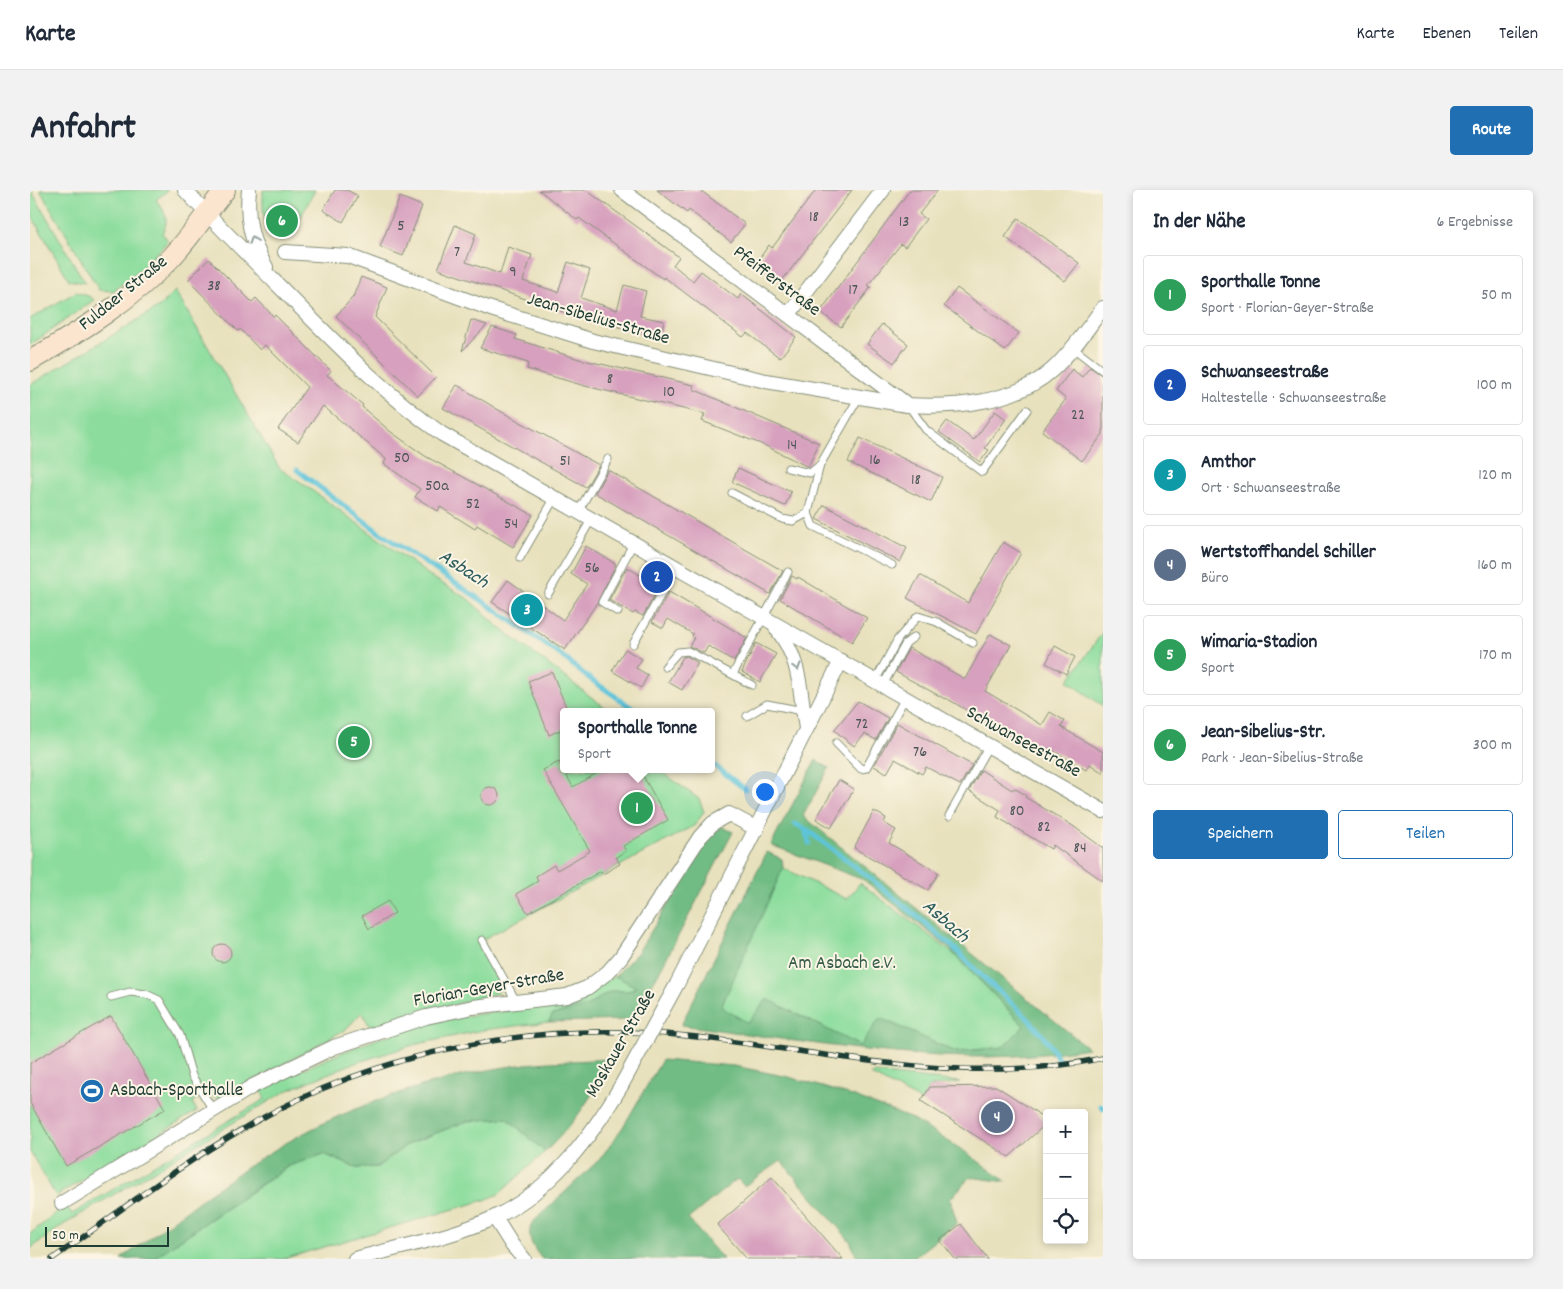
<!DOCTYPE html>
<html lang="de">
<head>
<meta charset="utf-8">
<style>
  body { margin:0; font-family:Dekko,sans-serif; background:#f2f2f3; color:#1f2937 }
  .controls { position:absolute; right:15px; bottom:15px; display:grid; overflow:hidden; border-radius:5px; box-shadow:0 2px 8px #0003 }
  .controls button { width:45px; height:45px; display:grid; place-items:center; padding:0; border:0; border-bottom:1px solid #e0e1e3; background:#fff; color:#1f2937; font:25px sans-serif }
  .scale { position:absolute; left:15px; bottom:12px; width:124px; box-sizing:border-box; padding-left:5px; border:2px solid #1f3d34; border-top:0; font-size:14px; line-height:18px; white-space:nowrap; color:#1f3d34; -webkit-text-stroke:4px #fcf5e5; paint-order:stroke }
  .you { position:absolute; left:734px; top:601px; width:18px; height:18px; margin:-12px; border:4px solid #fff; border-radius:50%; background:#1a73e8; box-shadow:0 0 0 8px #1a73e833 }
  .badge { display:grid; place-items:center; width:32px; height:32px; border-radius:50%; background:#1f6fb2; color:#fff; font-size:16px; font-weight:700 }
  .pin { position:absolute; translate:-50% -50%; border:2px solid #fff; box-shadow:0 1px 5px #0006 }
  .popup { position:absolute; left:530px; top:518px; width:155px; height:65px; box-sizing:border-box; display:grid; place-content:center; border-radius:5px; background:#fff; filter:drop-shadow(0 1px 4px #0005); font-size:16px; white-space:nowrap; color:#747a83 }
  .popup b { font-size:19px; color:#1f2937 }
  .popup::after { content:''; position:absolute; left:50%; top:100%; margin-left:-10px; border:10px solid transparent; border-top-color:#fff }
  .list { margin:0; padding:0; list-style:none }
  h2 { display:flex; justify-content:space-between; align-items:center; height:65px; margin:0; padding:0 20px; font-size:21px }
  h2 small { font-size:16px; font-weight:400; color:#747a83 }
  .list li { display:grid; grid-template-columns:32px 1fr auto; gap:15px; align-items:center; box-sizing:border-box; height:80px; margin:0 10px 10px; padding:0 10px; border:1px solid #e0e1e3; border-radius:5px }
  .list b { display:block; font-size:19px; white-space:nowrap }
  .list p { margin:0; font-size:16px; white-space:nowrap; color:#747a83 }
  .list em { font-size:16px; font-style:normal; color:#747a83 }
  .actions { display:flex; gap:10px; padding:15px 20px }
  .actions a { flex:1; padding:11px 0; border:1px solid #1f6fb2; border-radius:5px; text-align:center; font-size:18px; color:#1f6fb2 }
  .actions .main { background:#1f6fb2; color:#fff }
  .icon { flex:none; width:28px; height:28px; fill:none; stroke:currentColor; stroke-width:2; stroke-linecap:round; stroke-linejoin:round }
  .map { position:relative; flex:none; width:1073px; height:1069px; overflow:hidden; border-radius:5px }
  header { display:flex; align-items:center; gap:30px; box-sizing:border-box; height:70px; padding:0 25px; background:#fff; border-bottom:1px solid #e0e1e3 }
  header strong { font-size:24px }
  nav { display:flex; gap:28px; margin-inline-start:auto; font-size:18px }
  .intro { display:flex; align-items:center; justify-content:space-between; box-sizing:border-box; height:120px; padding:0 30px }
  h1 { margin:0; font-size:35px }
  .button { padding:12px 22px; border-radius:5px; background:#1f6fb2; color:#fff; font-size:18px; font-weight:700 }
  main { display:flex; gap:30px; padding:0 30px }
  aside { flex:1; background:#fff; border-radius:5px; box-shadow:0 2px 8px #0003 }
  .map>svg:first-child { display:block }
  .green { fill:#8cdd9d; stroke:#568d68 }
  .forest { fill:#71bc84; stroke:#487c5c }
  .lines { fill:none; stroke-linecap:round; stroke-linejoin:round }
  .stream { stroke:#5dc4da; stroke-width:5 }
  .building { fill:#d7a0be }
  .lane-casing { stroke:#848f78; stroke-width:9 }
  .street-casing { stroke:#848f78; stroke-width:16 }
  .secondary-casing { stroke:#848f78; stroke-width:22 }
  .lane { stroke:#fff; stroke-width:7 }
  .street { stroke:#fff; stroke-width:14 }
  .secondary { stroke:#fbe5cf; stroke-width:20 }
  .rail-casing { stroke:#1f3d34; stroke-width:5.5 }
  .rail { stroke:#fcf5e5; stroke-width:4; stroke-dasharray:11; stroke-linecap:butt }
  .street-bridge-casing { stroke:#848f78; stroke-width:16; stroke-linecap:butt }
  .street-bridge { stroke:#fff; stroke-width:14 }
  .oneway { stroke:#8f9e9a }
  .labels { text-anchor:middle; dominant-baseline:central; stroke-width:4; stroke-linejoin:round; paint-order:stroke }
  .number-label { font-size:16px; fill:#4d5656 }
  .street-label { font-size:19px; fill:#1f3d34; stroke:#fcf5e5 }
  .park-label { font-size:19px; fill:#355d49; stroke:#fcf5e5 }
  .poi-label { font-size:19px; fill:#1f3d34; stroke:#fcf5e5; text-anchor:start }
  .water-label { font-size:20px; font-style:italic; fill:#2e5f5e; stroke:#fcf5e5 }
</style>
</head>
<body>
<header>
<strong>Karte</strong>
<nav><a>Karte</a><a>Ebenen</a><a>Teilen</a></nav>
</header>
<div class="intro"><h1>Anfahrt</h1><a class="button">Route</a></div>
<main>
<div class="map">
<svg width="1073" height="1069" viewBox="0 0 1073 1069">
  <rect width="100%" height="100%" fill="#fcf5e5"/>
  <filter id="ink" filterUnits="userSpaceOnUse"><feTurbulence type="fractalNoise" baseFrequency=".02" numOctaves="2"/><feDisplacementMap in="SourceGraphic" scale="10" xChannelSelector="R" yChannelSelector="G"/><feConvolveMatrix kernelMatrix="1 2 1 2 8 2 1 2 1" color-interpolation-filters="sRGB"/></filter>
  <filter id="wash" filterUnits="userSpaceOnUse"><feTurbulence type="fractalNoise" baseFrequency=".0096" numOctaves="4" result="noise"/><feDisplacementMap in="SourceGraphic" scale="20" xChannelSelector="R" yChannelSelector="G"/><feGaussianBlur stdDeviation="1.12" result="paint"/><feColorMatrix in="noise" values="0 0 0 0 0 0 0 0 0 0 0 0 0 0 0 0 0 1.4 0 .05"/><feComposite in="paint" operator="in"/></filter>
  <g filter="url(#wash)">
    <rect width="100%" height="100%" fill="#e8e1bd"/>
    <g class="green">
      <path d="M0,0H1L55,93L39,90L0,23Z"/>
      <path d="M10,0H138L126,10C135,21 140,30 132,43L138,51L110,80L83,101L69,100Z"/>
      <path d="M233,0H285L263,42L237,41L233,20Z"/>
      <path d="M145,101L250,279L269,291L403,388L437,408L470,438L581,522H533V579H628L669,609L674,622L664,636L448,752L471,797L467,803L340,837L332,822L316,839L193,908L173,905L162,912L167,921L26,1006L0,962V195L129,117Z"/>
      <path d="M46,102L61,107L64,110L0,155V129Z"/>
      <path d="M1072,443L1073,444V516L1038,491Z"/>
      <path d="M753,678L817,709L830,693L924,764L994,836L973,857L926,862L850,828L830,856L737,809L718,834L690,817Z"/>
      <path d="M585,786L607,796L599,801H581L557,816L523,825L519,832L453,840L383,855L319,875L256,901L33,1035L0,1059V1044L36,1015L42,1024L235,909L230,899C284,874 338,849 396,834C441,822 488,822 534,812C552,808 569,796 585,786Z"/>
      <path d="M843,883L930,892L900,897L891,911L841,885Z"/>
      <path d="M477,928L515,962L469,1004L455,1010L253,1069H122L259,976L294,964L326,978L347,977L378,954L437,931Z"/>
    </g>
    <g class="forest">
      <path d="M786,570L799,578L773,626L1058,858C923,882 786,852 651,835L737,662L752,669L753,678L691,817L718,833L737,809L830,856L850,828L926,862L973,857L994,836L919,758L834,690L741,655Z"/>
      <path d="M690,636L703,642L627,786L600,830L519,832L522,825L557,816L581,801H599L606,797L585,786L608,762L684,641Z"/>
      <path d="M579,869C565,905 543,935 515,962L477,928L437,931L378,954L347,977L326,978L294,964L258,976L122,1069H91C157,1021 222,967 296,932C358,903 428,883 496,874C523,871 552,871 579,869Z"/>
      <path d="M632,870L704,876L759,887L822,906L882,929L934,961L977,992L940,987L920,1009L927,1033L882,1069H828L820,1051L751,971L714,996L707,989L658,1029L693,1069H512C503,1058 496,1047 502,1033L570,969L593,937Z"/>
    </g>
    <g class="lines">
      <g class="stream">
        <path d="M267,280L350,343L460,416L532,466L556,486L608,522"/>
        <path d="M681,573L715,599"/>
        <path d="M765,634L774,638C823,674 871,712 917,752C931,763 942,777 955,789C982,813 1012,838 1029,870"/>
        <path d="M775,639L779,653"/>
        <path d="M1071,916L1073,918"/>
      </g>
    </g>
    <g id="blocks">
      <g class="building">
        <path d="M305,0H317L328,6L313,32L293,20Z"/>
        <path d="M509,0H556L649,67L643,75L663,91L671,81L708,109L711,104L766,147L750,168L717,143L713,147L634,87L633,89L549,28L547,30Z"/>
        <path d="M627,0H670L715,34L701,52L659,20L657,23Z"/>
        <path d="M786,0H822L751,92L726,73L739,55L742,58Z"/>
        <path d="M880,0H908L889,24L896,29L875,57L871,54L838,95L841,97L811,137L790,122Z"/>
        <path d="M370,7L392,16L373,66L350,57Z"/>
        <path d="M988,28L1049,73L1035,91L975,47Z"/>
        <path d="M425,35L446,44L436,72L470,84L478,57L502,65L493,91L528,102L538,72L560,80L551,108L587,120L594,95L616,101L610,126L634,131L630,147L605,142L546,124L545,126L408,79Z"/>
        <path d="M179,69L222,112L226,108L244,127L245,125L301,181L297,185L333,215L332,217L361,242L395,266L503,325L483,357L447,335L445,339L410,317L408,321L385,307L390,299L354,274L356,269L293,216L268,252L248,239L277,197L235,155L230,160L210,139L208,141L158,90Z"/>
        <path d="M331,87L357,97L345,127L406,187L388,206L306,126L323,107Z"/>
        <path d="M927,98L989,143L975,161L914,116Z"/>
        <path d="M441,130L457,135L432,161Z"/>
        <path d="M852,134L878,154L864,173L837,154Z"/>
        <path d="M462,137L487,145L485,149L549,169L664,195L663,199L789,253L778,277L736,256L672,231L675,224L555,196L497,179L498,173L450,158Z"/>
        <path d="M1060,177L1073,186V244L1052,271L1012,241L1036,209L1026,201L1042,179L1052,187Z"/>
        <path d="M427,195L472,222L569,275L556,297L413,218Z"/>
        <path d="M965,221L976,229L955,258L959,260L950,272L909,242L917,231L944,250Z"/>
        <path d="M830,248L912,287L901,312L818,272Z"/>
        <path d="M708,278L761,302L755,316L702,292Z"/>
        <path d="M578,280L753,381L740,404L565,303Z"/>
        <path d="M794,315L877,358L870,372L786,329Z"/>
        <path d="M973,352L991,363L946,444L877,408L890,385L938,413Z"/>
        <path d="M556,356L586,374L567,413L535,460L462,412L478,390L533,430L557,394L541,384Z"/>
        <path d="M597,377L629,397L613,426L605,422L603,424L579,410Z"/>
        <path d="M762,386L767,389L768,387L837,428L822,452L750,409Z"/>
        <path d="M639,402L717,448L704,471L678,456L674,463L659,456L664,448L662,446L663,444L638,429L633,438L622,432Z"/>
        <path d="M960,444L981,455L955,501L1012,535L1020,522L1035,531L1031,537L1073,562V583L1060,574L1056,580L1019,558L1014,566L916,508L915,509L866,482L879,458L935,489Z"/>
        <path d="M726,453L746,464L730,492L712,482Z"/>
        <path d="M1025,456L1045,467L1036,484L1016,473Z"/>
        <path d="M595,459L612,469L606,478L618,485L611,498L582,481Z"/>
        <path d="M657,466L668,473L652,500L638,492L653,467Z"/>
        <path d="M522,482L538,522H533V539L519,545L498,491Z"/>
        <path d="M828,511L858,528L846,550L835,544L824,556L804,540Z"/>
        <path d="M867,533L942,575L930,595L896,577L892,584L865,569L857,583L844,576Z"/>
        <path d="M529,572L543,597L574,579H609L638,630L593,656L596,661L586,667L590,674L573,684L571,681L498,723L486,704L508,691L506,686L524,675L527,680L560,661L513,580Z"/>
        <path d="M951,580L982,600L984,598L996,605L995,607L1043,636L1073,658V691L1023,655L1021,659L967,627L970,620L939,601Z"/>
        <path d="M809,590L824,599L801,638L786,629Z"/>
        <circle cx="460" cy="606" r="9"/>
        <path d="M844,621L856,628L854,633L866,640L859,653L909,683L898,700L824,658Z"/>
        <path d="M358,711L365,723L339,739L332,726Z"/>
        <circle cx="192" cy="763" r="9"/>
        <path d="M81,826L135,919L36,976L0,913V873Z"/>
        <path d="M966,896L1006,922L1017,933L979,967L891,911L900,897Z"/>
        <path d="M742,987L813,1069H717L687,1035Z"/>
        <path d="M931,1034L958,1069H925L910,1050Z"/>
      </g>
    </g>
  </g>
  <g filter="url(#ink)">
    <use href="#blocks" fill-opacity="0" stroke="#848f78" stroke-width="1"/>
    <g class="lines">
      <g class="lane-casing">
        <g id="lane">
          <path d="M1043,158L1073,181"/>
          <path d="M878,215L896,240L952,282L997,220"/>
          <path d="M790,275L778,323L783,336L862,375"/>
          <path d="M758,278L780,283L790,275L829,207"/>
          <path d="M702,303L752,329L763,331L778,323"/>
          <path d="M548,322L578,269"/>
          <path d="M490,368L524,309"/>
          <path d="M518,404L561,330"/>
          <path d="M588,422L572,412L603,354"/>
          <path d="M603,454L646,378"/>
          <path d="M635,477L648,462L658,461L722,495"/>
          <path d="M703,484L758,382"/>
          <path d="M845,491L868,449L888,426L907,432L943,453"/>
          <path d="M853,495L876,453L884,447"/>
          <path d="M717,526L737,514L773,521"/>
          <path d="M806,553L831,579L836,578L875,508"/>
          <path d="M919,626L959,555"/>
          <path d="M452,750L486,811"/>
          <path d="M81,807L100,802L116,804L129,810L150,845L162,886L183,920"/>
        </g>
      </g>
      <g class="street-casing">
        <g id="street">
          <path d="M155,0C184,32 215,62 246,93C299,146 350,201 412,244L1073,621"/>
          <path d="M219,0C216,29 221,52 236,77"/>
          <path d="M592,0L875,213"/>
          <path d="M255,62L318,66L461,119L563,151L736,191L877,215C923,218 986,213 1022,180C1042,162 1057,139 1073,118"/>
          <path d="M759,124L853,0"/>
          <path d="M746,438C772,471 769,499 776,538"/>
          <path d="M647,794L811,471"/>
          <path d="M32,1013L223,896L304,857L396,827L443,817L537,806L557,798L578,782L591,767L670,647L683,633L699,624L727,639"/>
          <path d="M465,1028L482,1055L494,1069"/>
          <path d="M325,1069C371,1056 420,1048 463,1028C520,1002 560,948 591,896"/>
        </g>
      </g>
      <g class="secondary-casing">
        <path id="secondary" d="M0,171C49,142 100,111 140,69C160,48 176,23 195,0"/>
      </g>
      <use href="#lane" class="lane"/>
      <use href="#street" class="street"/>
      <use href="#secondary" class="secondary"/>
      <g class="rail-casing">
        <path id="rail" d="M22,1069C86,1024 148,976 216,937C348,860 506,830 657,846C795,861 934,898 1073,868"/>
      </g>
      <use href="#rail" class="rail"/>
      <g class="street-bridge-casing">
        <path id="street-bridge" d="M591,896L647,794"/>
      </g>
      <use href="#street-bridge" class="street-bridge"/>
    </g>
    <defs><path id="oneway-chevron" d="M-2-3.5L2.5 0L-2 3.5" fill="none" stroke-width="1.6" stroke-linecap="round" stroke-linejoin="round" transform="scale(1.25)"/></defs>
    <g class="oneway">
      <use href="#oneway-chevron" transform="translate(223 50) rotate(-108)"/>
      <use href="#oneway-chevron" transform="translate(767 477) rotate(74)"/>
    </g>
  </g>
  <defs>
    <g id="stadium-disc" transform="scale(1.25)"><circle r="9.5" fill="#1f6fb2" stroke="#fcf5e5"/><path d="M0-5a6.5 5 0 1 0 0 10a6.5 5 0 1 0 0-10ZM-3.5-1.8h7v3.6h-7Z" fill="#fff"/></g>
  </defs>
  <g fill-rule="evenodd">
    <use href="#stadium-disc" x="62" y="901"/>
  </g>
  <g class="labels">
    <g class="number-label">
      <text x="784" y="27">18</text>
      <text x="874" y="32">13</text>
      <text x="371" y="36">5</text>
      <text x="427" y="62">7</text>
      <text x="483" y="82">9</text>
      <text x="184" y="96">38</text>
      <text x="823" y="100">17</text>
      <text x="580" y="189">8</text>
      <text x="639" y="202">10</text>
      <text x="1048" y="225">22</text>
      <text x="762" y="255">14</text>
      <text x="372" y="268">50</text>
      <text x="845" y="270">16</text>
      <text x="535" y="271">51</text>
      <text x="886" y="290">18</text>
      <text x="407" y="296">50a</text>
      <text x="443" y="314">52</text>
      <text x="481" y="334">54</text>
      <text x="562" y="378">56</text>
      <text x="832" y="534">72</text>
      <text x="890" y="562">76</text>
      <text x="987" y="621">80</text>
      <text x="1014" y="637">82</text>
      <text x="1050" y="658">84</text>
    </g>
    <g class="street-label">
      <text transform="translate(746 92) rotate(37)">Pfeifferstraße</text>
      <text transform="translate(94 104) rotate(-39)">Fuldaer Straße</text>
      <text transform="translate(568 130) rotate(16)">Jean-Sibelius-Straße</text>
      <text transform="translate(993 553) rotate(29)">Schwanseestraße</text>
      <text transform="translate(459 799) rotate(-10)">Florian-Geyer-Straße</text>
      <text transform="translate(592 854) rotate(-60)">Moskauer Straße</text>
    </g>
    <g class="park-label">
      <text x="812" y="774">Am Asbach e.V.</text>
    </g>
    <g class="poi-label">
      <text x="80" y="901">Asbach-Sporthalle</text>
    </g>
    <g class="water-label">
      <text transform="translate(433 380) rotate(33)">Asbach</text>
      <text transform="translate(915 732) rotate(41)">Asbach</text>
    </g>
  </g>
</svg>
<div class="controls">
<button>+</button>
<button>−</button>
<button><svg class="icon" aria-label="locate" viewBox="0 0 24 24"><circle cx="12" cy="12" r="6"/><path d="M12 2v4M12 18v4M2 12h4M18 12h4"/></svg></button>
</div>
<div class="scale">50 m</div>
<div class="you"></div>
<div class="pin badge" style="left:607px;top:618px;background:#2e9e5b">1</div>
<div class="popup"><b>Sporthalle Tonne</b>Sport</div>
<div class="pin badge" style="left:627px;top:387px;background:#1a4fb4">2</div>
<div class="pin badge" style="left:497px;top:420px;background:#0f9aa8">3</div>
<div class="pin badge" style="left:967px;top:927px;background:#5c6f8a">4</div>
<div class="pin badge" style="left:324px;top:552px;background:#2e9e5b">5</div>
<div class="pin badge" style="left:252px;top:31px;background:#2e9e5b">6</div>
</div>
<aside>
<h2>In der Nähe<small>6 Ergebnisse</small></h2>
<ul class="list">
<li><span class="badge" style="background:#2e9e5b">1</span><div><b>Sporthalle Tonne</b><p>Sport · Florian-Geyer-Straße</p></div><em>50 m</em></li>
<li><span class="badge" style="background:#1a4fb4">2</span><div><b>Schwanseestraße</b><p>Haltestelle · Schwanseestraße</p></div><em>100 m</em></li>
<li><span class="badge" style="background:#0f9aa8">3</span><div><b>Amthor</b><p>Ort · Schwanseestraße</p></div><em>120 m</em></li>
<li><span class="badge" style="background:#5c6f8a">4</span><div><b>Wertstoffhandel Schiller</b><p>Büro</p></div><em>160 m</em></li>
<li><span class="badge" style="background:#2e9e5b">5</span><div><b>Wimaria-Stadion</b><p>Sport</p></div><em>170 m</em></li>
<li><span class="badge" style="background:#2e9e5b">6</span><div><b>Jean-Sibelius-Str.</b><p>Park · Jean-Sibelius-Straße</p></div><em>300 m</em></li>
</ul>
<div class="actions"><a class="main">Speichern</a><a>Teilen</a></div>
</aside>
</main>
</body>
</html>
